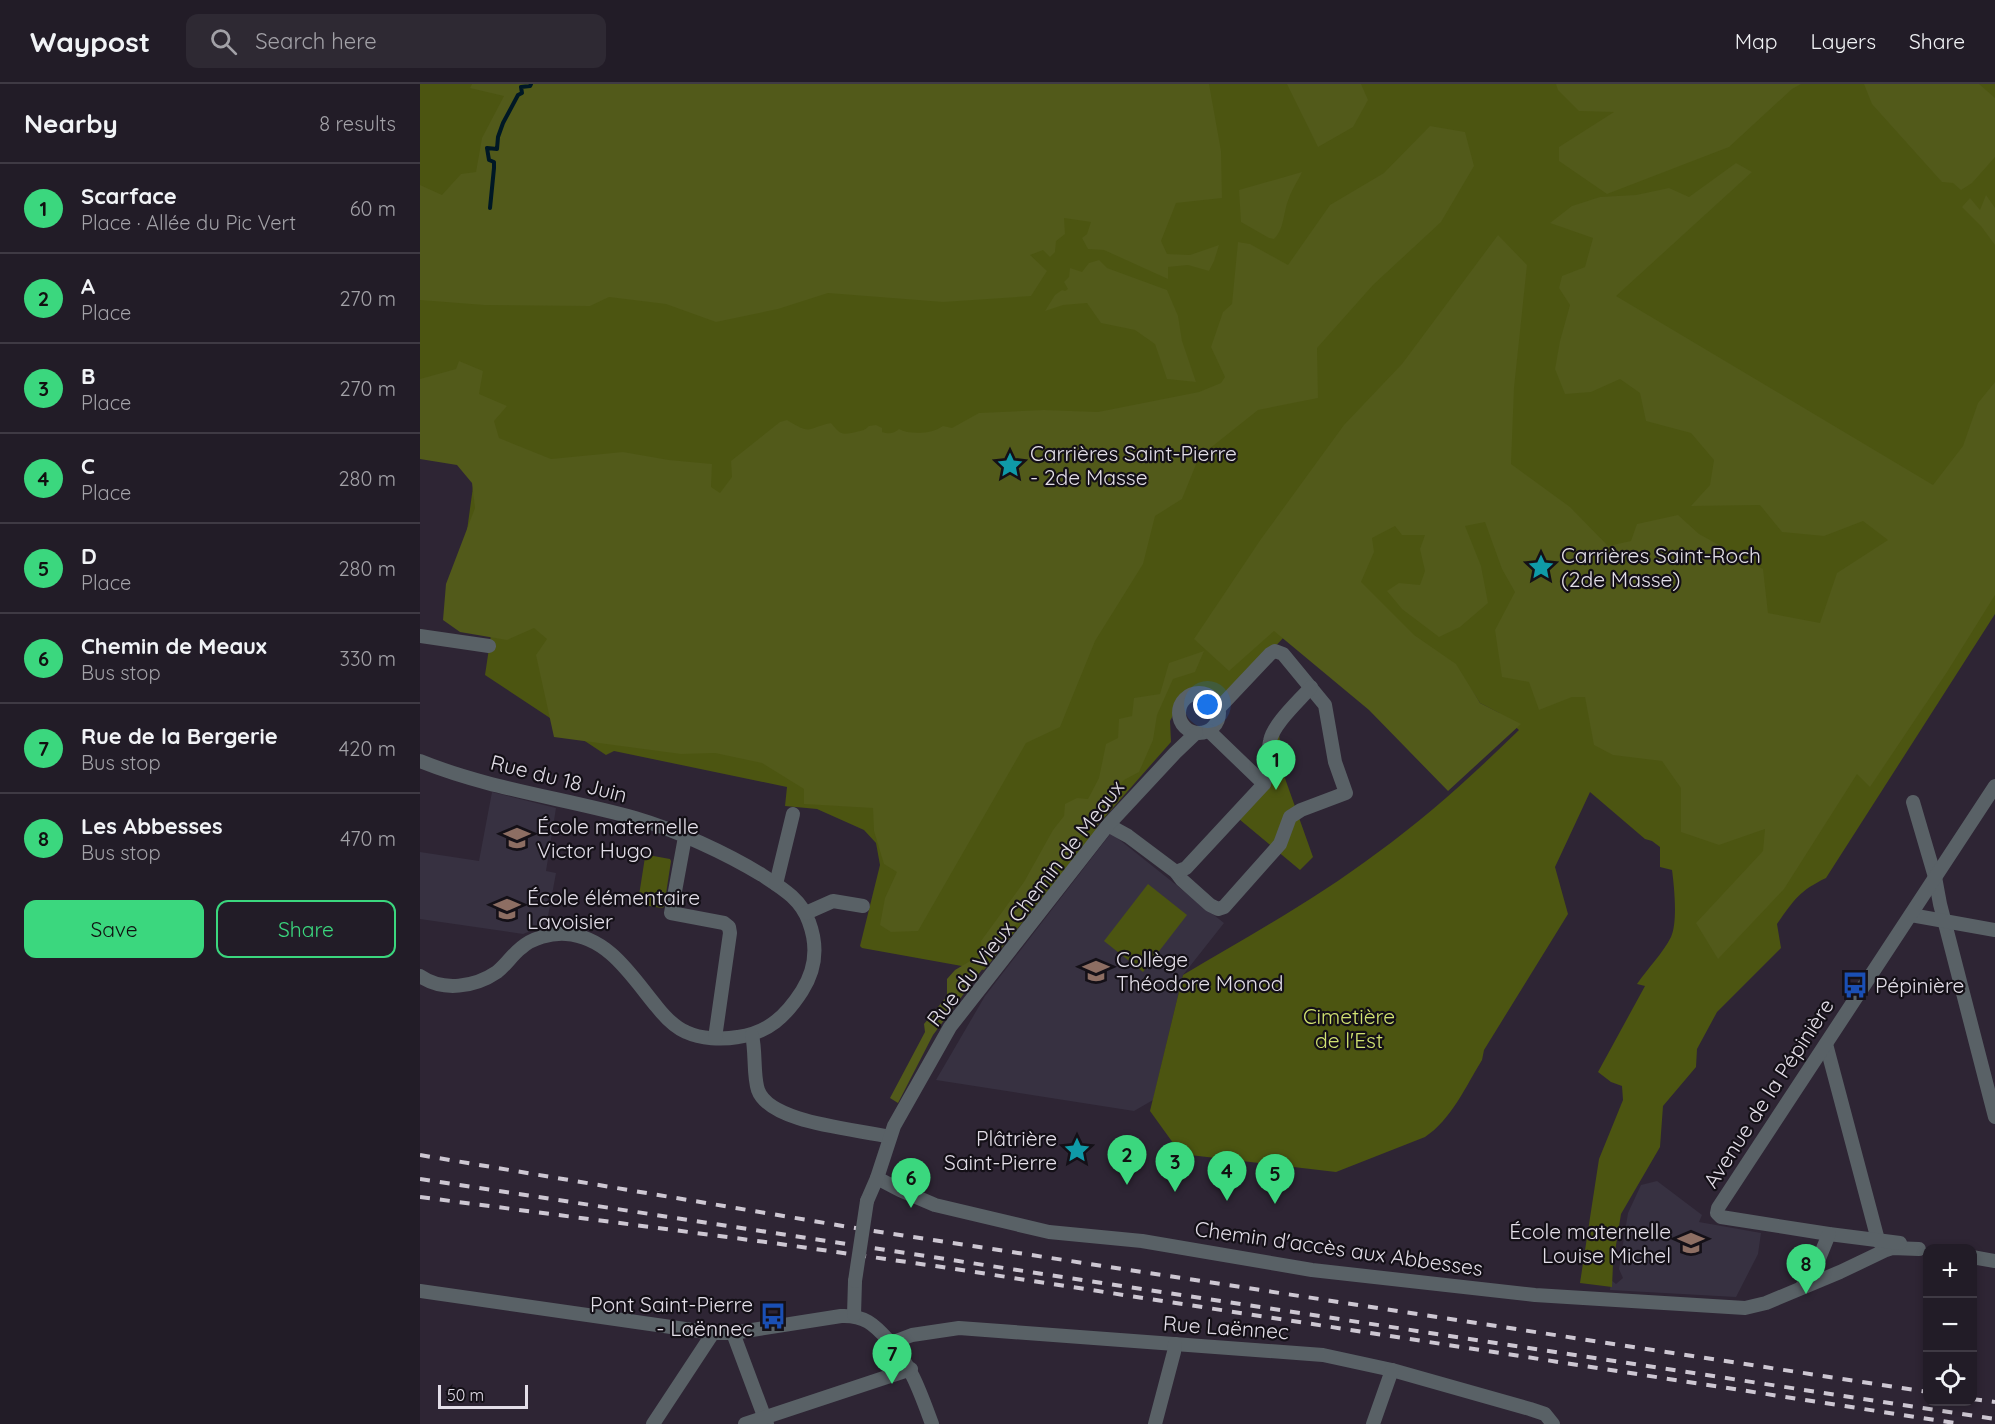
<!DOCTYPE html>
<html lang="en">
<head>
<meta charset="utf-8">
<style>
  body { margin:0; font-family:Quicksand,sans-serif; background:#2e2933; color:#f1f3f6 }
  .controls { position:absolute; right:18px; bottom:18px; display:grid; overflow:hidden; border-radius:12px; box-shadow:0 3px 9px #0003 }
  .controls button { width:54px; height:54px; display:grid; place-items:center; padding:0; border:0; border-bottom:2px solid #3f3a44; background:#221c27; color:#f1f3f6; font:30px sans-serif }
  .scale { position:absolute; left:18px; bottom:15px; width:90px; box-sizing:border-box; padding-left:6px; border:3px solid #e3dee8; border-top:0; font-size:16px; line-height:21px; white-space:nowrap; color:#e3dee8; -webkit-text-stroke:4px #141017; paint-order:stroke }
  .you { position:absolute; left:788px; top:621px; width:21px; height:21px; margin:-15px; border:4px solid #fff; border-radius:50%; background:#1a73e8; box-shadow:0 0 0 9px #1a73e833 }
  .badge { display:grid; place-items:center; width:39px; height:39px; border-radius:50%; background:#3bd77e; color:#111; font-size:20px; font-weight:700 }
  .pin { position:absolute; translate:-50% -50px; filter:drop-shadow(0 2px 3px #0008) }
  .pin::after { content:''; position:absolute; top:32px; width:21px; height:18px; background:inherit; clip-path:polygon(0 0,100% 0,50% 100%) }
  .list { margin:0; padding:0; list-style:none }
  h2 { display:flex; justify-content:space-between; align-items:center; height:78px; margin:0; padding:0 24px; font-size:26px }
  h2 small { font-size:20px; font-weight:400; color:#a2a1a7 }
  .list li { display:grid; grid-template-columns:39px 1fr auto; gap:18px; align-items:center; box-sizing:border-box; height:90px; padding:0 24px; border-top:2px solid #3f3a44 }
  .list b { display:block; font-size:22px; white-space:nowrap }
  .list p { margin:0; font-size:20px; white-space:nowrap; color:#a2a1a7 }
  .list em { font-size:20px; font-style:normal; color:#a2a1a7 }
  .actions { display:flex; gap:12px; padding:18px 24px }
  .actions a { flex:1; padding:14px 0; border:2px solid #3bd77e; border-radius:12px; text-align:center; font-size:21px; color:#3bd77e }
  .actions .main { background:#3bd77e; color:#111 }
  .icon { flex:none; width:33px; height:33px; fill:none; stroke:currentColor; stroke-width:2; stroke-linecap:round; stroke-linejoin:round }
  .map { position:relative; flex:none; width:1575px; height:1340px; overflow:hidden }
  header { display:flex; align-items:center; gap:36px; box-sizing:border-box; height:84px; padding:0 30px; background:#221c27; border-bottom:2px solid #3f3a44 }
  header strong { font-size:28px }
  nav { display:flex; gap:33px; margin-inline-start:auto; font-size:21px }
  .search { width:420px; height:54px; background:#2e2933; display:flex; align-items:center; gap:15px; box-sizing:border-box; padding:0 21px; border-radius:12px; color:#a2a1a7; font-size:22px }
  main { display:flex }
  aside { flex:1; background:#221c27 }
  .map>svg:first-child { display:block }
  .education { fill:#373141 }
  .green { fill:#4c5511 }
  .forest { fill:#525a1a }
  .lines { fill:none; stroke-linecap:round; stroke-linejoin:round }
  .stream { stroke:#001825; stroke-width:4 }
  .street { stroke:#596166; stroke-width:14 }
  .rail { stroke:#cdc7d2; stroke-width:4; stroke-dasharray:10 10; stroke-linecap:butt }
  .street-bridge { stroke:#596166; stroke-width:14 }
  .labels { text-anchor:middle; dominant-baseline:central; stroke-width:4.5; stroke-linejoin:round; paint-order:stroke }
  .poi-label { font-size:21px; fill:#e3dee8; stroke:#141017; text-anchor:start }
  .street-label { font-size:21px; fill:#e3dee8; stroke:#141017 }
  .park-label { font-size:21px; fill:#d2e372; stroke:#141017 }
</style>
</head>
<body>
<header>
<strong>Waypost</strong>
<div class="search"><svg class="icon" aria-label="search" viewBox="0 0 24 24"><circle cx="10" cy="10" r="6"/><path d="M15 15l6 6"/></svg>Search here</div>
<nav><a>Map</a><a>Layers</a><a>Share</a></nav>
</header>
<main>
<aside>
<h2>Nearby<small>8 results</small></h2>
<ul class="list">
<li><span class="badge">1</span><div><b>Scarface</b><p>Place · Allée du Pic Vert</p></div><em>60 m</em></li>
<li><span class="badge">2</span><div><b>A</b><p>Place</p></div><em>270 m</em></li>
<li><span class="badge">3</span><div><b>B</b><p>Place</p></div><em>270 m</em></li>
<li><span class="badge">4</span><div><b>C</b><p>Place</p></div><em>280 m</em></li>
<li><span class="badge">5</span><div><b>D</b><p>Place</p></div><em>280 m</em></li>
<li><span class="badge">6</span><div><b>Chemin de Meaux</b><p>Bus stop</p></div><em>330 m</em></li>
<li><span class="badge">7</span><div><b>Rue de la Bergerie</b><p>Bus stop</p></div><em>420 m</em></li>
<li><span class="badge">8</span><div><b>Les Abbesses</b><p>Bus stop</p></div><em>470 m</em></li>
</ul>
<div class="actions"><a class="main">Save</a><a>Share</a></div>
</aside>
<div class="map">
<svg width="1575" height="1340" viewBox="0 0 1575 1340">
  <rect width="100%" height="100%" fill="#2e2534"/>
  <g class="education">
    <path d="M72,708L136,724L126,787L136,789L127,838L123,842L103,850L0,835V768L59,777Z"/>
    <path d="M691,749L804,839L763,891L733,1016L714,1027L516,996L565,912Z"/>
    <path d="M1237,1097L1282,1131L1279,1138L1341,1149L1338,1170L1316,1213L1190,1206L1191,1196L1196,1200L1203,1194L1199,1185L1208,1129L1221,1101Z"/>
  </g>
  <g class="green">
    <path d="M0,0H1575V530L1406,794C1379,807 1374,816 1357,840L1361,864L1297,928L1277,965L1276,983L1243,1022L1240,1063L1201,1130L1193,1180L1192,1203L1160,1199L1179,1075L1203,1016L1202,1002L1191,998L1178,988L1225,902L1217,900C1228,884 1243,869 1251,853C1258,838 1254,801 1252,786L1240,783V763L1232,757L1225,755L1170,708L1135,783L1148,830L1064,966L1062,976C1046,1002 1031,1036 1005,1053L916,1088L761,1070L730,1027L763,891C829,852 896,815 957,769C1008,732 1054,690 1099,646L1079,629L1060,619L1050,604L893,522L806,615L791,607L761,616L750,637L751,658L677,742L679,744L564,886L442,864L440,862L460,781L456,759L444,746L397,725L365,722L367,703L194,667L186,671L65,591L71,551L34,541L64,323L0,309Z"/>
    <path d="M859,648L862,686L893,773L880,786L819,735Z"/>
    <path d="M228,771L250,775L251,777L244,823L241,824L219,820L218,818L225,773Z"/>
    <path d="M728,800L767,831L723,888L684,857Z"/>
  </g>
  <g class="forest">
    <path d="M52,0H789L801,67L802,114L756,119L741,157L747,170L770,171L799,161L794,177L789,187L768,181L748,183V195L684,166L668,165L662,154L667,150L671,138L644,134L645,150L636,157L635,168L630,173L623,166L610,171L627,187L611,212L523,218L408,209L358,225L296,238L246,220L189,213L170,222L64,221L0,216V101L22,111L41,90L56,88L62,54L84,12L50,4Z"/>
    <path d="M867,0H941L948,16L933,43L898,63Z"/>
    <path d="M1136,0H1381L1372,5L1309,63L1187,110L1139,77V63L1194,28L1159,27L1138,6Z"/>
    <path d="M1444,0H1559L1575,14V73L1552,99L1541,106L1533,99L1522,98L1452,20Z"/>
    <path d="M1010,42L1045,48L1054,82L1021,138L953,201L897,264L898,314L838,326L779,373L762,415L735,432L723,480L675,557L640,643L606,659L498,847L471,848L460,841L465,814L477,788L464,780L454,747L453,724L384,720V705L342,679L295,669L261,670L134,653L116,571L127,555L114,544L87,556L40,548L23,536L26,500L55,424L52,399L37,381L0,375V295L36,285L39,277L63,287L59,310L87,322L74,337L79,354L131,375L203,368L249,376L292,380L291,403L300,409L312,393L311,377L360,338L367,336C393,352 386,344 411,339C421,351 421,351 436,348C443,346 444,347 449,342L456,341L462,344V348C469,350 473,350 479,345C490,351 512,350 523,342L532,344L559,329L624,326L678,328L779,308L801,299L805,293L791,263L803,228L812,220L818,158L830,160L868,181L910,121L964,89Z"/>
    <path d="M1316,79L1332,88L1196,212L1513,401L1543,362L1558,319L1575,298V511L1527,588L1450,703L1437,690L1364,805L1298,875L1276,839L1343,767L1345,745L1299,761L1261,748V704L1242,677L1193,671L1174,661L1165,613H1152L1119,626L1109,598L1082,593L1075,546L1095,508L1082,485L1065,438L1045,442L1061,482L1068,519L1040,543L1019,553L982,525L967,507L979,499L1000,501L1005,487L1000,465L1005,451H982L975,442L952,454L954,468L941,498L994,551L1036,580L1060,619L1101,640L1028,707L949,626L854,547L809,587L774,555L841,455L924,341L982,280L1078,151L1107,181L1094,304L1091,380L1150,423L1188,462L1211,457L1217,440L1258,431L1279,450L1343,485L1348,529L1400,539L1417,489L1468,456L1443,437L1404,452L1362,448L1340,421L1271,422L1290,401L1294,376L1271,349L1226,337L1220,309L1200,295L1171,308L1145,310L1135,285L1140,257L1150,221L1139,204L1142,192L1165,183L1173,154L1130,139L1152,122L1180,113L1216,111L1249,104L1269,113Z"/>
    <path d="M882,88C878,97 872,105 869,114C863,128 865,144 854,155L849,154L821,138L819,106Z"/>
    <path d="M1566,111L1575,124V161L1561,142L1542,123L1550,114L1560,126Z"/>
    <path d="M679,176L687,184L747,206L758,232L762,257L776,298L747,295L735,260L715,246L681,239L667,219L643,221L625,227L635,211L642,206L645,207L648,205L644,198L649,193L650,184L662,188L669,179Z"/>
    <path d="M784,567L775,588L753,595L737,631L733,656L719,688L704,696L667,734L665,748L513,951L478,1019L470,1014L505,948L504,940L527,912V895L535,886L562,870L561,857L604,798L633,746L644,732L645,720L657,714L668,715L679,694L686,660L698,654L699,635L712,632L714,614L740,610L749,579Z"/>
  </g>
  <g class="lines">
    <path class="stream" d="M70,124L74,84V78L69,76L67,64L77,65L78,53L83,39L98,11L102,9L101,3L110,2L111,0"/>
    <g class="street">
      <path d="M0,552L69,562"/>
      <circle cx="779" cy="629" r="20"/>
      <path d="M789,647L844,700"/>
      <path d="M0,677C69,705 143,714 215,734C256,746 306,769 342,791C362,804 381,815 389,838C398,862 396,885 382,907C366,932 348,949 318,953C302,956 281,955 266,948C254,943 245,933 237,923C212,893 189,853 146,850C131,849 112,854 101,864C92,871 86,881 77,888C55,903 23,908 0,892"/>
      <path d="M1493,718L1515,793L1520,820L1575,1033"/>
      <path d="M688,741L708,752L756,788L762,796L790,821L798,825L804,823L860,760L870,733L881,726L926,709L915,678L905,621L863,570L855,567L850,570L799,624"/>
      <path d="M265,753L251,829L304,839L309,843L310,849L295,954"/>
      <path d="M756,788L766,784L844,700C849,686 847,672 850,657C853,640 879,617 891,603"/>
      <path d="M356,800L373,730"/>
      <path d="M386,829L413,817L443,822"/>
      <path d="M1491,831L1575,846"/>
      <path d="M332,951C336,968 333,991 338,1006C350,1040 439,1045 470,1053"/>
      <path d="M1406,960L1458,1156L1463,1163"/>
      <path d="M457,1094L480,1106L515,1121L629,1148L722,1157L892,1186L1115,1211L1325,1224L1346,1219L1420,1188L1466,1166L1472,1164L1499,1165"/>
      <path d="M447,1117L457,1094L474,1042L530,943L688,741L755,669L776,649"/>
      <path d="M1480,1159L1409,1150L1301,1133L1297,1129L1298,1124L1575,702"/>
      <path d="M1552,1173L1575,1177"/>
      <path d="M1382,1203L1398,1177L1409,1150"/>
      <path d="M0,1207L293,1249H313L421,1232C444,1231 454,1240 469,1257C492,1283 500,1308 512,1340"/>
      <path d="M434,1231L435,1197"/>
      <path d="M313,1249L347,1340"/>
      <path d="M471,1259L492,1251L539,1244L903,1271L972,1286L1110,1325L1125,1330L1133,1340"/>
      <path d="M233,1340L293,1249"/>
      <path d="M325,1340L491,1285"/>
      <path d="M735,1340L754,1268L755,1260"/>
      <path d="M953,1340L972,1286"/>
    </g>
    <g class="rail">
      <path d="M0,1071L441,1145L1508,1308"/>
      <path d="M0,1095L1575,1335"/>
      <path d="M0,1113L353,1159L522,1183L1541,1340"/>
      <path d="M1552,1315L1575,1318"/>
    </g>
    <path class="street-bridge" d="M435,1197L447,1117"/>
  </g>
  <defs>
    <g id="sight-bare" transform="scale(2.07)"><path d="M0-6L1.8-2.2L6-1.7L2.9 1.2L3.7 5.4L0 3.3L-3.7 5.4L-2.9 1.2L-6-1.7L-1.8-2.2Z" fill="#0f9aa8" stroke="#141017" stroke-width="2.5" paint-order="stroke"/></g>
    <g id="school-bare" transform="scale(2.07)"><path d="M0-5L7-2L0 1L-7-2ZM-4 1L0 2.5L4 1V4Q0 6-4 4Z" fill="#8d6e63" stroke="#141017" stroke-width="2.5" paint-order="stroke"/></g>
    <g id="bus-bare" transform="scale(2.07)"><path d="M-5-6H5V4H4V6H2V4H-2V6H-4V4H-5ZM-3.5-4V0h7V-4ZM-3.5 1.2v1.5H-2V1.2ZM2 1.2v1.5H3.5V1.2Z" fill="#1a4fb4" stroke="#141017" stroke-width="2.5" paint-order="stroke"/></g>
  </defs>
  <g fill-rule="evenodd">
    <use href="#sight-bare" x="590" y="381"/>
    <use href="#sight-bare" x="1121" y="483"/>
    <use href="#school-bare" x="97" y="754"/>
    <use href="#school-bare" x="87" y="825"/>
    <use href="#school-bare" x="676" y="887"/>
    <use href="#bus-bare" x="1435" y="901"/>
    <use href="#sight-bare" x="657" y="1066"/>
    <use href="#school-bare" x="1271" y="1159"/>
    <use href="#bus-bare" x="353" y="1232"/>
  </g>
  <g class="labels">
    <g class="poi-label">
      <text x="610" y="369">Carrières Saint-Pierre<tspan x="610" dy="24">- 2de Masse</tspan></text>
      <text x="1141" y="471">Carrières Saint-Roch<tspan x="1141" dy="24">(2de Masse)</tspan></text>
      <text x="117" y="742">École maternelle<tspan x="117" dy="24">Victor Hugo</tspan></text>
      <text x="107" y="813">École élémentaire<tspan x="107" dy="24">Lavoisier</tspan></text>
      <text x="696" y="875">Collège<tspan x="696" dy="24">Théodore Monod</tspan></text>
      <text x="1455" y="901">Pépinière</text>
      <text x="637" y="1054" text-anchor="end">Plâtrière<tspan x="637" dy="24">Saint-Pierre</tspan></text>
      <text x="1251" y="1147" text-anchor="end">École maternelle<tspan x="1251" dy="24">Louise Michel</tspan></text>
      <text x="333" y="1220" text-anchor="end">Pont Saint-Pierre<tspan x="333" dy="24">- Laënnec</tspan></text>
    </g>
    <g class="street-label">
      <text transform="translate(139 694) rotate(14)">Rue du 18 Juin</text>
      <text transform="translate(605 819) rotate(-52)">Rue du Vieux Chemin de Meaux</text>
      <text transform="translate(1348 1009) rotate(-57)">Avenue de la Pépinière</text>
      <text transform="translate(919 1164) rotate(8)">Chemin d'accès aux Abbesses</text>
      <text transform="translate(806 1243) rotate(4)">Rue Laënnec</text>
    </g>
    <g class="park-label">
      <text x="929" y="932">Cimetière<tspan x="929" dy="24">de l'Est</tspan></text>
    </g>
  </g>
</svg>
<div class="controls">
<button>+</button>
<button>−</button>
<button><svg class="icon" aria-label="locate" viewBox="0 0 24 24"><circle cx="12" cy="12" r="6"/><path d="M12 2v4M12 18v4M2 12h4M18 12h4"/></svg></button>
</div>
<div class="scale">50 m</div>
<div class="you"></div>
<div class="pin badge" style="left:856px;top:706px">1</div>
<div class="pin badge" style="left:707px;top:1101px">2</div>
<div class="pin badge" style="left:755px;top:1108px">3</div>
<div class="pin badge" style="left:807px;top:1117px">4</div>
<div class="pin badge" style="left:855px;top:1120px">5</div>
<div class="pin badge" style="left:491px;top:1124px">6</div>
<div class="pin badge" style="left:472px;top:1300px">7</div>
<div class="pin badge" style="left:1386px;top:1210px">8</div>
</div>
</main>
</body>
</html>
